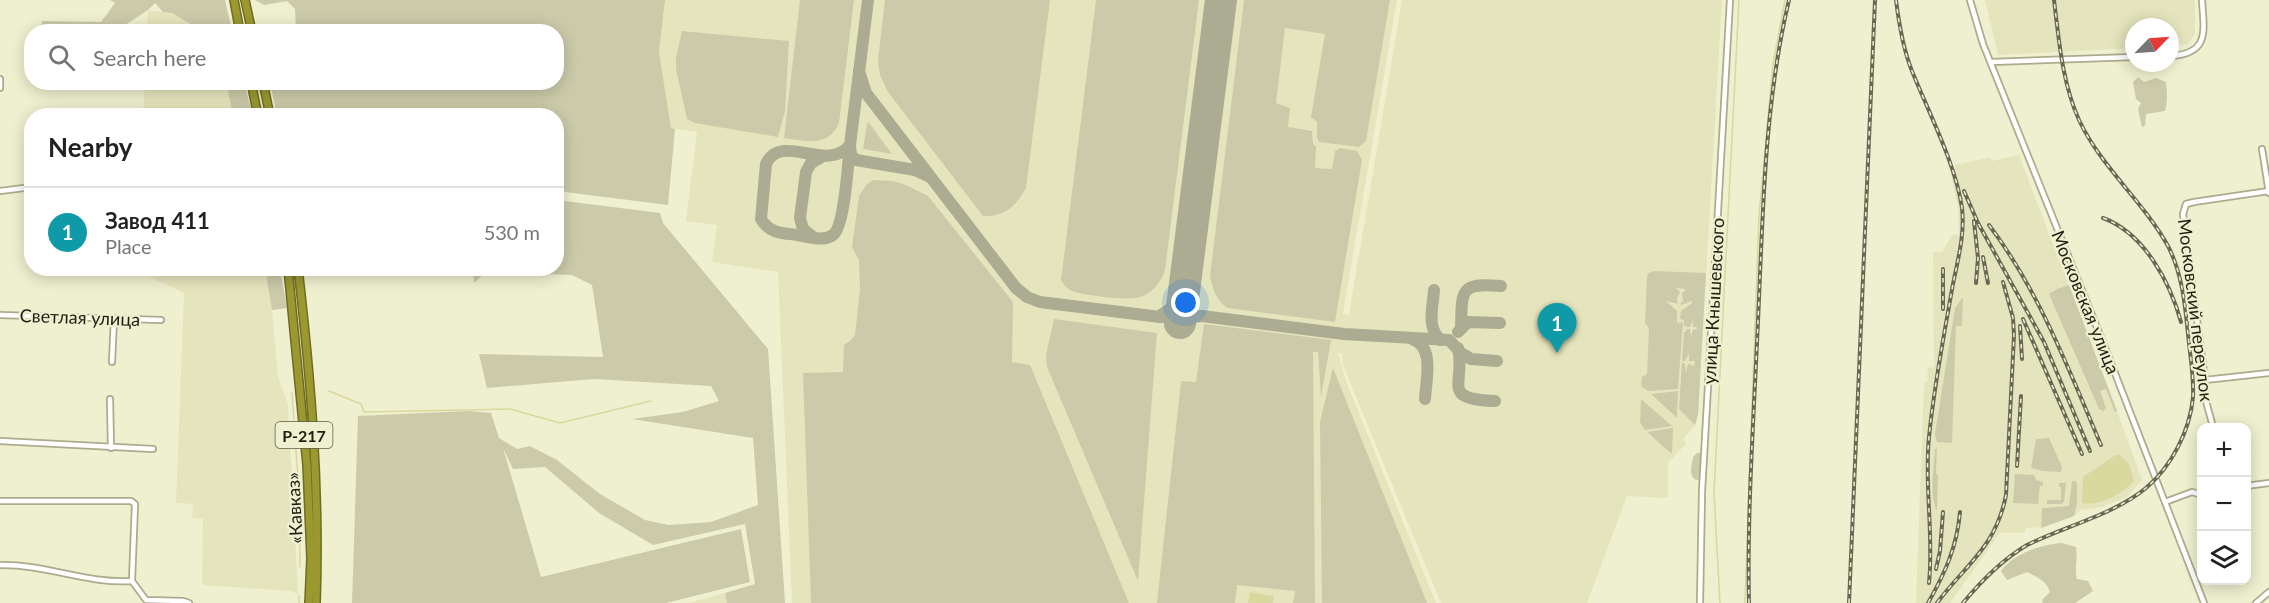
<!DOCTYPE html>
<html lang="en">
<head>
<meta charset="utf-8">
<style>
  body { margin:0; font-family:Lato,sans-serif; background:#f2f2f2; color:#222 }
  .controls { position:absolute; right:18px; bottom:18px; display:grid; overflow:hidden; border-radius:12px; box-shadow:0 3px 15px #0003 }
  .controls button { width:54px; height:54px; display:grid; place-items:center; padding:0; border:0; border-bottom:2px solid #e0e0e0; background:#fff; color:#222; font:30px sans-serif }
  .compass { position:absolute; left:2125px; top:18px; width:54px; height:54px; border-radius:50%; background:#fff; box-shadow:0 3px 15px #0003; rotate:65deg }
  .you { position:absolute; left:1186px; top:303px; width:21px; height:21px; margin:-15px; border:4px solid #fff; border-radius:50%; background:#1a73e8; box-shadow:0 0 0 9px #1a73e833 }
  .badge { display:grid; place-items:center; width:39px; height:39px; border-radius:50%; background:#db2777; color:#fff; font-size:20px; font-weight:700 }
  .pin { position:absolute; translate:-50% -50px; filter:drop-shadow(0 2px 3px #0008) }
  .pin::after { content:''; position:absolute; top:32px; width:21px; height:18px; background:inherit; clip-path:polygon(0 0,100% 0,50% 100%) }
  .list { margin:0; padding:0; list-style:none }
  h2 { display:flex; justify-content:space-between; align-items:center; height:78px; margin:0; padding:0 24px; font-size:26px }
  h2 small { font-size:20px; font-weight:400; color:#767676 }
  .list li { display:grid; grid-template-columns:39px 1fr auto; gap:18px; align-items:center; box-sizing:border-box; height:90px; padding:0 24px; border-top:2px solid #e0e0e0 }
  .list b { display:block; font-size:22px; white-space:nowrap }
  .list p { margin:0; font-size:20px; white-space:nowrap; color:#767676 }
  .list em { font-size:20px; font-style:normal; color:#767676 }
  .icon { flex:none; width:33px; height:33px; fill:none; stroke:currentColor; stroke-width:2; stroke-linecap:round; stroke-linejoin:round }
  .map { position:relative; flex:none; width:2269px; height:603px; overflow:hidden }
  .search { position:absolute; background:#fff; box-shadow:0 3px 15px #0003; left:24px; top:24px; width:540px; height:66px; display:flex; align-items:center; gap:15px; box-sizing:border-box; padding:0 21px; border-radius:24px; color:#767676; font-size:22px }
  .panel { position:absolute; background:#fff; box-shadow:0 3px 15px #0003; left:24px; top:108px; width:540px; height:168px; border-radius:24px }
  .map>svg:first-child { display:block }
  .built { fill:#e5e5bd }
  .green { fill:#cbcbaa }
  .water { fill:#d8d89f }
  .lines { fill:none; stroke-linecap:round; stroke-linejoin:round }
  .stream { stroke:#d8d89f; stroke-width:1.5 }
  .taxiway { stroke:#acac92; stroke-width:12 }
  .runway { stroke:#acac92; stroke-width:32 }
  .minor-casing { stroke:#acac8d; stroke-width:8 }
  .highway-casing { stroke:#6f6d25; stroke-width:10 }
  .minor { stroke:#fff; stroke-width:4.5 }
  .highway { stroke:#9a982f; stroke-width:7 }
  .rail-casing { stroke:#686955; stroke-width:4 }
  .rail { stroke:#eff0cf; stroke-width:1.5; stroke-dasharray:4.5; stroke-linecap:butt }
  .labels { text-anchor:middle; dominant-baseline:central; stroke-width:4.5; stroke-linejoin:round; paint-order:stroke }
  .shield { fill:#eff0cf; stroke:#5d5d4b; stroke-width:1.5 }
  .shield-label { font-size:16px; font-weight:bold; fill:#1e1e12 }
  .street-label { font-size:18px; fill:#1e1e12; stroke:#eff0cf }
</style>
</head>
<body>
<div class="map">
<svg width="2269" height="603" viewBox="0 0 2269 603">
  <rect width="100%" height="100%" fill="#eff0cf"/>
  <g class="built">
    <path d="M665,0H1397L1343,313L1346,315L1349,314L1402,0H1722L1698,415L1695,425L1683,439L1686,444L1668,463V498L1627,496L1587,603H1441L1342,363L1343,354L1338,353L1346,381L1436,603H792L778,272L712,262L717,225L686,221L697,132L671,128L659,52Z"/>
    <path d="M1985,0H2195V34L2188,44L2170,46V27H2134V48L1998,55Z"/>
    <path d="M148,10L172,13L202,31L147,32Z"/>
    <path d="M145,82L226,83L233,115L143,116Z"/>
    <path d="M2019,155L2117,411L2142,480L2127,497L2102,507L2080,510L2076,515L2045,527L2025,528V533H2000L1950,603H1916L1924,382H1927L1928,368L1934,367L1933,252H1942L1952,235L1959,234L1958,207L1950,171L1955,168V165L1990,157L1992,161Z"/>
    <path d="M150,269H265L272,310L278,376L288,405L298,594L290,591L202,585L203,519L192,518L193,504L176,503L184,294L182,292L150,277Z"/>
    <path d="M725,593L727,603H689Z"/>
  </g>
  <g class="green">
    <path d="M110,0H225L232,31H202L172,13L163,12L155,3L148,10L116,31H41L42,21L101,22L115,3Z"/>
    <path d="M255,0H665L659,52L671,128L675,129L668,205L557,191L556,116L277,115L270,83L556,82V32L296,31L295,9L287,1L264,5Z"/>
    <path d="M800,0H854L839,123C828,148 806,141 784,138Z"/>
    <path d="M885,0H1050L1026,188C1016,206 1004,217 983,216L888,92L880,75L878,60Z"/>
    <path d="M1096,0H1199L1165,270C1161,282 1153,293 1140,297C1127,301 1089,296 1075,292C1069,290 1064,286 1061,280Z"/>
    <path d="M1244,0H1390L1366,141L1359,147L1319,142L1317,138V122L1311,117L1325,34L1285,28L1276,103L1290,108L1288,127L1312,131L1313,144L1316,146L1315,168L1332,169L1335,151L1340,148L1357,151L1362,160L1335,322L1227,308C1216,299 1213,291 1210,276Z"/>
    <path d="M682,31L789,41L785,111L778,137L695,123L687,119L676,69V58Z"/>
    <path d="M2138,77L2144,82L2156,78L2166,82C2167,92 2168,101 2165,111L2146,114L2145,126L2142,127L2138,109L2141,103L2136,99L2133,82Z"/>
    <path d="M241,83L245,87L253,115H233L228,92L229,85Z"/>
    <path d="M867,123H869L892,154L863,149Z"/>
    <path d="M873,180L893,181L906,185L928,196L1013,302L1012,362L1030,365L1129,603H811L803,373L843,372L844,345L851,340L855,335L860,289L859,260L852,247L859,196L867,184Z"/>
    <path d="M557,200L660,213L663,223L768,349L785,603H727L725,593L755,584L745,524L653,545L599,513L545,467L513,469L503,448L541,577L741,529L750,582L666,603H352L358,416L469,411L491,413L499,438L517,449L530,446L557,460L600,494L645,520L669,525L711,522L758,505L753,438L632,419L683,412L719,401L711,386L594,379L487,388L479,354L603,357L592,285L572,275L486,272L474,283L473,269L556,268Z"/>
    <path d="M265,269H280L287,308L272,310Z"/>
    <path d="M1654,271L1706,273L1698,415L1695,425L1679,409L1682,362L1685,364L1686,373L1688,364L1694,366L1695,361H1689V353L1685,361H1682L1684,332H1686V329H1690L1691,337L1693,330L1697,329V327H1693V320L1690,327L1684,326V320L1680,319L1681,311L1692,303V301L1681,305V302H1683L1682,293L1686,289L1676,288L1680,292L1677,298L1678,304L1666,301L1677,311V323L1683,322L1678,389L1648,391L1641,386L1642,377L1647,374L1649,328L1645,323L1647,277L1648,273Z"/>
    <path d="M2069,285L2117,411L2115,412L2106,389L2100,391L2106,408L2103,411L2099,409L2049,294L2057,289Z"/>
    <path d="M1963,297L1962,326H1956L1952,443L1937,442L1935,434L1955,308Z"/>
    <path d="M1054,319L1157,333L1138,581L1047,367L1046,355Z"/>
    <path d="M1204,324L1331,340L1321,397L1318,352H1313L1315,603H1293L1295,591L1237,585L1235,603H1157L1181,381L1196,382Z"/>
    <path d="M1333,368L1427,603H1322L1320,422Z"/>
    <path d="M1678,391L1677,418L1651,394Z"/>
    <path d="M1641,399L1672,426L1645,430L1640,422Z"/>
    <path d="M1672,428L1673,429L1672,454L1647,432Z"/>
    <path d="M2049,438L2062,467L2061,472L2042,471L2031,468L2036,439Z"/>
    <path d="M1937,447L1936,474L1938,475L1937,511C1929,497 1934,466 1935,450Z"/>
    <path d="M1697,453H1702L1701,479L1696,480C1688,475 1692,465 1693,457Z"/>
    <path d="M2015,474L2034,475L2036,480L2043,482V486H2040L2038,504L2013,503Z"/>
    <path d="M2072,481H2076L2077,484V504L2074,516L2041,528L2042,508L2069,506Z"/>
    <path d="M2059,483H2066L2064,502L2061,504H2047V500H2061V487H2059Z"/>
    <path d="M2062,543L2076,547C2078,558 2074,569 2077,579L2088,581L2093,591L2075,603H2043L2042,600L2050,592C2047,581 2037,577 2027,572L2007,580L2001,571C2013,554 2042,544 2062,543Z"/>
  </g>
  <g class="water">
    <path d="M2116,455H2119L2129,464L2134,481C2122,494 2099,507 2082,503L2083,477Z"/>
    <path d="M1250,592L1274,596L1273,603H1248Z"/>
  </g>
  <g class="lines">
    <g class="stream">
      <path d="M329,391L361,404L364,412L510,409L560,423L651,401"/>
      <path d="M292,393L299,493L300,567"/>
      <path d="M299,603V596"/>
      <path d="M1720,603L1714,492L1739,0"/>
      <path d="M1745,603L1759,215L1773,64L1785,0"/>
    </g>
    <g class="taxiway">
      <path d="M868,0C862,48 856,96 850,145C848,161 845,226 833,235C823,242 808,237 797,235C782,233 769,233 761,219L766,164C781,131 827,174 850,145L851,155L856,160L915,170L928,176"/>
      <path d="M859,71L866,93L1016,288L1027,297L1040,302L1160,317L1202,316L1344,334L1449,340L1461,353L1471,359L1497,361"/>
      <path d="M814,238L803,229L800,218L806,172L811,163L823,156"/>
      <path d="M1434,290C1433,307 1426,328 1441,340"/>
      <path d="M1161,315L1176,305L1184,291"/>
      <path d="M1461,328C1462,291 1459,282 1501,286"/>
      <path d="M1458,332L1468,322L1500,323"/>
      <path d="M1412,339C1435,346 1426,380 1425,399"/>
      <path d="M1458,348C1466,384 1439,399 1495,401"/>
    </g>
    <path class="runway" d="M1180,323L1221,0"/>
    <g class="minor-casing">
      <g id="minor">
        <path d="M1970,0L1983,44L2106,350L2204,603"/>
        <path d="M2170,56C2210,54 2204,31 2202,0"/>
        <path d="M1991,62L2134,57"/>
        <path d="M0,88V79"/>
        <path d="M2262,149L2269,193"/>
        <path d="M0,191L32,187"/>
        <path d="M0,315L161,320"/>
        <path d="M112,362L114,319"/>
        <path d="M2205,380L2269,373"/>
        <path d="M110,399L111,448"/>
        <path d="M2213,428C2210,412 2202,396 2205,380L2183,214L2186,204L2194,202L2269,191"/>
        <path d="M0,441L153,449"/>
        <path d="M2246,486L2269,483"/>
        <path d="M0,501H131L135,504L132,581L146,600L183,601L189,603"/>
        <path d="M2165,502L2192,492L2202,495"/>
        <path d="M0,565C45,564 87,584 132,581"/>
        <path d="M1700,603L1702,491L1730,0"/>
        <path d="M2256,603L2269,592"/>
      </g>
    </g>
    <g class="highway-casing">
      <g id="highway">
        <path d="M234,0L240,32"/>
        <path d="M245,0L252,32"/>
        <path d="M251,82L258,116"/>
        <path d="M263,82L270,116"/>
        <path d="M288,268L307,465L311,558L309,603"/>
        <path d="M298,268C311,380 320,491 316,603"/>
      </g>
    </g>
    <use href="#minor" class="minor"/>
    <use href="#highway" class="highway"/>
    <g class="rail-casing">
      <g id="rail">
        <path d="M1896,0C1899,24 1903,49 1912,71C1928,111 1956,165 1962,208C1965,234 1958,259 1953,284C1944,335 1934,386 1929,437C1924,486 1934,534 1929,583"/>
        <path d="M1964,191L1978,223L2044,342L2090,451"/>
        <path d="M2103,218C2144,233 2170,282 2181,322"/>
        <path d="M1974,221L1978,258L1976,283"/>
        <path d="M1989,225C2039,291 2069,370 2101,445"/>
        <path d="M1983,257L1988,283"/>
        <path d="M1943,269V309"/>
        <path d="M2023,319L2082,454"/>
        <path d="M2020,326L2022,359"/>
        <path d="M2017,466L2021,396"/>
        <path d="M1936,569L1940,551L1943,512"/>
        <path d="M1749,603C1747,509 1754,415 1758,321C1763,214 1764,105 1789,0"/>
        <path d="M1849,603L1875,0"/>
        <path d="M1928,603C1945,573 1957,547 1960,512"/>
        <path d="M1937,603C1966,564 1996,547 2006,495L2014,335L2013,318L2003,282"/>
        <path d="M1963,603C1982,580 2002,560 2027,545C2063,527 2115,514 2146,488C2171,467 2190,431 2193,397C2194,376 2190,355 2188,334C2185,304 2182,273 2168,246C2143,201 2101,167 2079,120C2062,82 2059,40 2054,0"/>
      </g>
    </g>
    <use href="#rail" class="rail"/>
  </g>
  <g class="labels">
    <rect class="shield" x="275.5" y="422" width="57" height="26" rx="4.5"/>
    <g class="shield-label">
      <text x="304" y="435">Р-217</text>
    </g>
    <g class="street-label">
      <text transform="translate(1713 301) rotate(-87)">улица Кнышевского</text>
      <text transform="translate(2086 302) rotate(68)">Московская улица</text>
      <text transform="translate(2196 310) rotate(83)">Московский переулок</text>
      <text transform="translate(80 317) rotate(2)">Светлая улица</text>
      <text transform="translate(294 508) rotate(-93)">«Кавказ»</text>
    </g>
  </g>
</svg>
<div class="controls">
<button>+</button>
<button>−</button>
<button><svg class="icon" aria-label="layers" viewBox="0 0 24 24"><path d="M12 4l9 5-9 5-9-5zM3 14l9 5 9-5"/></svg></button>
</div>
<svg class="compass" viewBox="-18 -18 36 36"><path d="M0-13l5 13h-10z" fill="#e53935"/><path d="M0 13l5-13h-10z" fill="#767676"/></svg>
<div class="you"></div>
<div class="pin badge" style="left:1557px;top:353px;background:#0f9aa8">1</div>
<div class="search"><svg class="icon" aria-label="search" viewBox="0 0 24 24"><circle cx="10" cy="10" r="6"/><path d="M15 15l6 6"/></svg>Search here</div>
<section class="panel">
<h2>Nearby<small></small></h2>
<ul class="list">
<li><span class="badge" style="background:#0f9aa8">1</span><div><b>Завод 411</b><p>Place</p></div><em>530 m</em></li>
</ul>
</section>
</div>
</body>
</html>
